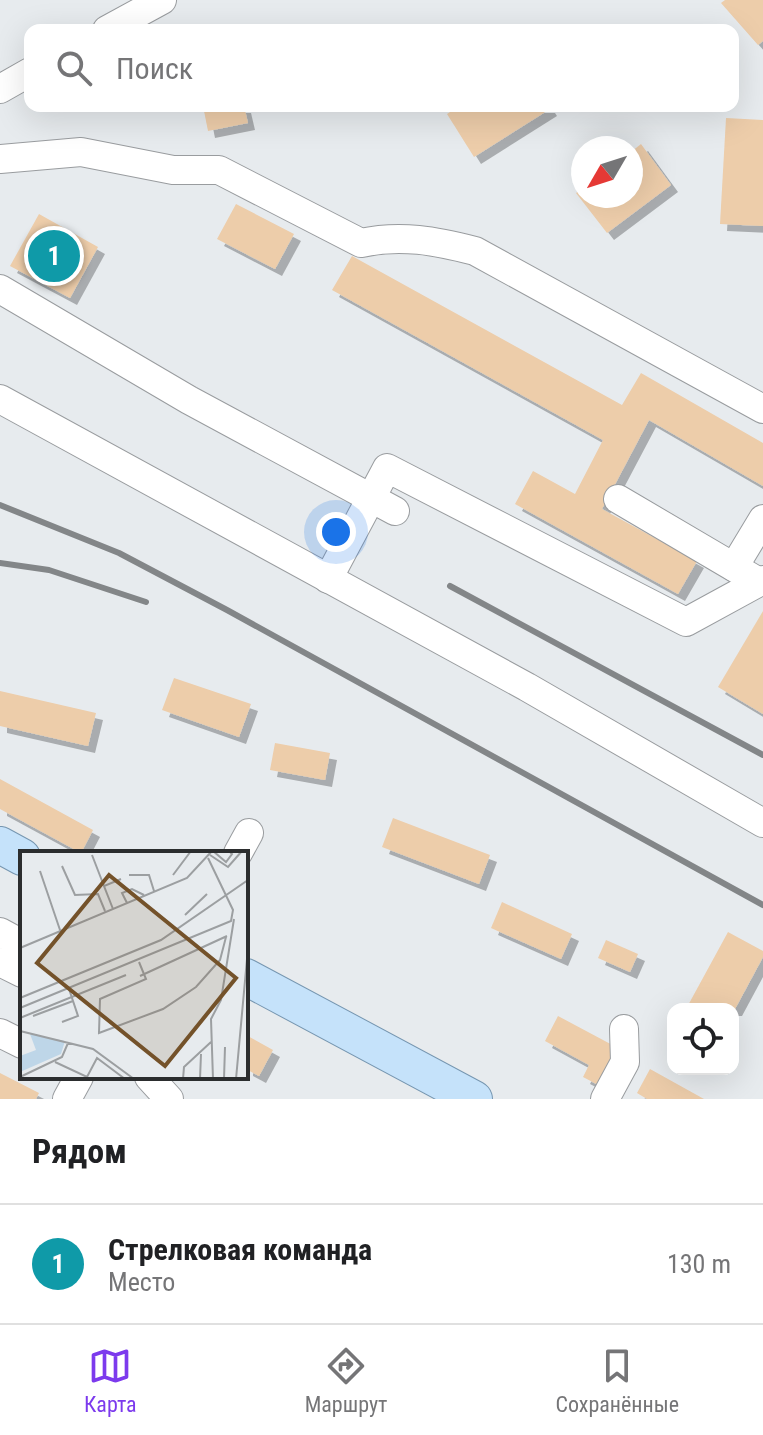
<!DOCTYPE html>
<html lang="ru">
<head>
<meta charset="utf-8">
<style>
  body { margin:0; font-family:"Roboto Condensed",sans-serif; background:#f6f6f6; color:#202124 }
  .controls { position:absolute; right:24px; bottom:24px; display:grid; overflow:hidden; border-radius:16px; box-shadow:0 8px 32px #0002 }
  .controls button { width:72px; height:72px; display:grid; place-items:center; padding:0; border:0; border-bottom:2px solid #e0e0e0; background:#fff; color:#202124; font:40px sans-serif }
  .compass { position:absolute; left:571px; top:136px; width:72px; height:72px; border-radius:50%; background:#fff; box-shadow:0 8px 32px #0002; rotate:231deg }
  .you { position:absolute; left:336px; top:532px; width:28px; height:28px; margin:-20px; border:6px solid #fff; border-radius:50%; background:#1a73e8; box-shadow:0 0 0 12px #1a73e833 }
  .badge { display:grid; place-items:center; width:52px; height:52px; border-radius:50%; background:#7c3aed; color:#fff; font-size:26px; font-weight:700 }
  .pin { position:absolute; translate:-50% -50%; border:4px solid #fff; box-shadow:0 2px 8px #0006 }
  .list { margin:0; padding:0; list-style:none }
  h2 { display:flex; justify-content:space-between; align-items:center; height:104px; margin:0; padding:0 32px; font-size:34px }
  h2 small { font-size:26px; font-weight:400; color:#757577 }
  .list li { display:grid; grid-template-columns:52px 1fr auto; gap:24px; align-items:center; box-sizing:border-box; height:120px; padding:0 32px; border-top:2px solid #e0e0e0 }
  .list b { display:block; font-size:30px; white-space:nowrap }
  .list p { margin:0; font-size:26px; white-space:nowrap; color:#757577 }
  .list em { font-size:26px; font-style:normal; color:#757577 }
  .icon { flex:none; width:44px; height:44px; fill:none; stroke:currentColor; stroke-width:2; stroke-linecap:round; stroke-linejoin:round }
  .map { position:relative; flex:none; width:763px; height:1099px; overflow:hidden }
  .search { position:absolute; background:#fff; box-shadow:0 8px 32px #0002; left:24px; right:24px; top:24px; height:88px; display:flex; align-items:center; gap:20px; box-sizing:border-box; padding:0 28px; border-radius:16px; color:#757577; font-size:30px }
  .sheet { height:224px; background:#fff }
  nav { display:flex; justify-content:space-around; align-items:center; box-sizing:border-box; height:112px; border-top:2px solid #e0e0e0; background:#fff; font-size:22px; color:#757577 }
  nav a { display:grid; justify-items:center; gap:4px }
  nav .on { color:#7c3aed }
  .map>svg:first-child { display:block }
  .building { fill:#edcdaa; filter:url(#shadow) }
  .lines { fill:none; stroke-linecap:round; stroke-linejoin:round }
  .minor-casing { stroke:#999c9f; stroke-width:30 }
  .major-casing { stroke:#7696b0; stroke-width:38 }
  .minor { stroke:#fff; stroke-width:28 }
  .major { stroke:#c5e2fa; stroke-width:36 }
  .rail { stroke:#838688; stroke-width:6 }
  .inset-road { fill:none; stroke:#9c9fa1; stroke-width:2 }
  .view { fill:#74522a; fill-opacity:0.15; stroke:#74522a; stroke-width:4 }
  .inset-edge { fill:none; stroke:#2b2d2e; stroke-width:4 }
</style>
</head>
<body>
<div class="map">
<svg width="763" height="1099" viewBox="0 0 763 1099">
  <defs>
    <filter id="shadow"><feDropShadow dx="7" dy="7" stdDeviation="0" flood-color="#0004"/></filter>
  </defs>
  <rect width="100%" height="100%" fill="#e7ebee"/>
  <g class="building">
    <path d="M725,0H763V41L758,45L721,3Z"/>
    <path d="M203,106H244L248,123L208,131Z"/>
    <path d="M459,106H548L550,109L474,157L447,114Z"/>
    <path d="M726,118L763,120V226L720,224Z"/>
    <path d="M641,144L671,185L607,233L576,193L583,188V196H631V152Z"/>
    <path d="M236,204L294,234L275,269L217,239Z"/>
    <path d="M39,214L98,247L70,298L10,266Z"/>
    <path d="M352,256L622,405L641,373L763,443V486L649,420L602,509L697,561L678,594L515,504L533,471L575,494L603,440L332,290Z"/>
    <path d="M763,611V714L718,687Z"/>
    <path d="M174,678L251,704L239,737L162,710Z"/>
    <path d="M0,691L96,713L88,746L0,726Z"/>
    <path d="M275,743L330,753L325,780L270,770Z"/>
    <path d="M0,779L93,830L81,853L0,809Z"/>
    <path d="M393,818L490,855L479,884L382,847Z"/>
    <path d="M502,902L572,934L561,959L491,928Z"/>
    <path d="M728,932L763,951V957L735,1009H686Z"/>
    <path d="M606,940L638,954L630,972L598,958Z"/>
    <path d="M558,1016L618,1048L604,1088L583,1077L589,1065L545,1041Z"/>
    <path d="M246,1035L273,1050L259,1076L246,1069Z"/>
    <path d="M650,1069L704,1099H647L637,1093Z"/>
    <path d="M0,1073L39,1093L36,1099H0Z"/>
  </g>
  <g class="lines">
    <g class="minor-casing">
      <g id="minor">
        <path d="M107,30L162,0"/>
        <path d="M0,89L30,72"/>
        <path d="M0,159L81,152L173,170H219L361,243C401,234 436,241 475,251L763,409"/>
        <path d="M0,289L189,400L395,511"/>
        <path d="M0,399L527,687L763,823"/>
        <path d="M618,499L759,582"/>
        <path d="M734,567L763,519"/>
        <path d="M328,579L387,468L686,622L763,580"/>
        <path d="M238,853L249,833"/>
        <path d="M0,932L22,944"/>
        <path d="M0,962L22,973"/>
        <path d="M0,1033L22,1044"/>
        <path d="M149,1077L169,1099"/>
        <path d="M67,1099L79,1077"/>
        <path d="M605,1099L625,1062L624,1029"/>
      </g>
    </g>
    <g class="major-casing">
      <g id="major">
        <path d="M0,845L22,857"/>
        <path d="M246,977L474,1099"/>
      </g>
    </g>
    <use href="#minor" class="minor"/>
    <use href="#major" class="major"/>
    <g class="rail">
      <path d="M0,505L119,553L227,610L763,905"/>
      <path d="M0,563L49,570L146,602"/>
      <path d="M450,586L763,755"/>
    </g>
  </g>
  <g transform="translate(20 851)">
    <rect width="228" height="228" fill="#e7ebee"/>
    <path d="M10,183L45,190L41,203L0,221V205L16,199Z" fill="#bed6e8"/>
    <path class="inset-road" d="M193,0L206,11L212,3L209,0M72,4L84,35M190,4L208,16L222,0M42,15L55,44L78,43L85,60M20,20L40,79M109,24H129L134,40M153,24L171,0M107,52L102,42L112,38L124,44M93,58L84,35L101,28M165,64L187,43M0,97L167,27L192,0M119,111L126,128L80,148L79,182L143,158L176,136L200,109L206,86M120,125L207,85M0,147L141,89L228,29M0,157L211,70L213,59L188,7M13,165L53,150M0,167L106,124M42,171L58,165L49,138M0,180L73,198L114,228M35,211L67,226L77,207L105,228M0,226L42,206L48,192M163,228L164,216L191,191M180,228L181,203M193,228L191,168L201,149L214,68M204,228L205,196M216,228L228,97"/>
    <path class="view" d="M89,24L216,127L145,215L17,112Z"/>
    <rect width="228" height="228" class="inset-edge"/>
  </g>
</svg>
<div class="controls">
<button><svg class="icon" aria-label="locate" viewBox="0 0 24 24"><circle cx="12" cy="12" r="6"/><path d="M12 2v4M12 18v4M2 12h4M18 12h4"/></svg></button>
</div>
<svg class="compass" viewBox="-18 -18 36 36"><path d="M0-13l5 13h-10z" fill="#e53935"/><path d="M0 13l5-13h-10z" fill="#757577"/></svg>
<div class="you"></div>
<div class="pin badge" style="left:54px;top:256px;background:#0f9aa8">1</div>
<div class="search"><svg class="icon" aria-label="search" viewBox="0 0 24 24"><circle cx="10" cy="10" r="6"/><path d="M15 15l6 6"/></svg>Поиск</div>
</div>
<section class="sheet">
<h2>Рядом<small></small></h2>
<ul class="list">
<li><span class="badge" style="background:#0f9aa8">1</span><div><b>Стрелковая команда</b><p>Место</p></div><em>130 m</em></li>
</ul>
</section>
<nav>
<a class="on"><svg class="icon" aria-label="map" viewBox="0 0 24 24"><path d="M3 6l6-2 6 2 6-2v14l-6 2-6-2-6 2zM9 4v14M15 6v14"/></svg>Карта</a>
<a><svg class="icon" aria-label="directions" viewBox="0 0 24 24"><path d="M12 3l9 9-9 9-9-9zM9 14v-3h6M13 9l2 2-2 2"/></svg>Маршрут</a>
<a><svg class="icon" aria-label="saved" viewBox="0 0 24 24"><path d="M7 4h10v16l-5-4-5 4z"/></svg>Сохранённые</a>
</nav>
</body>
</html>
